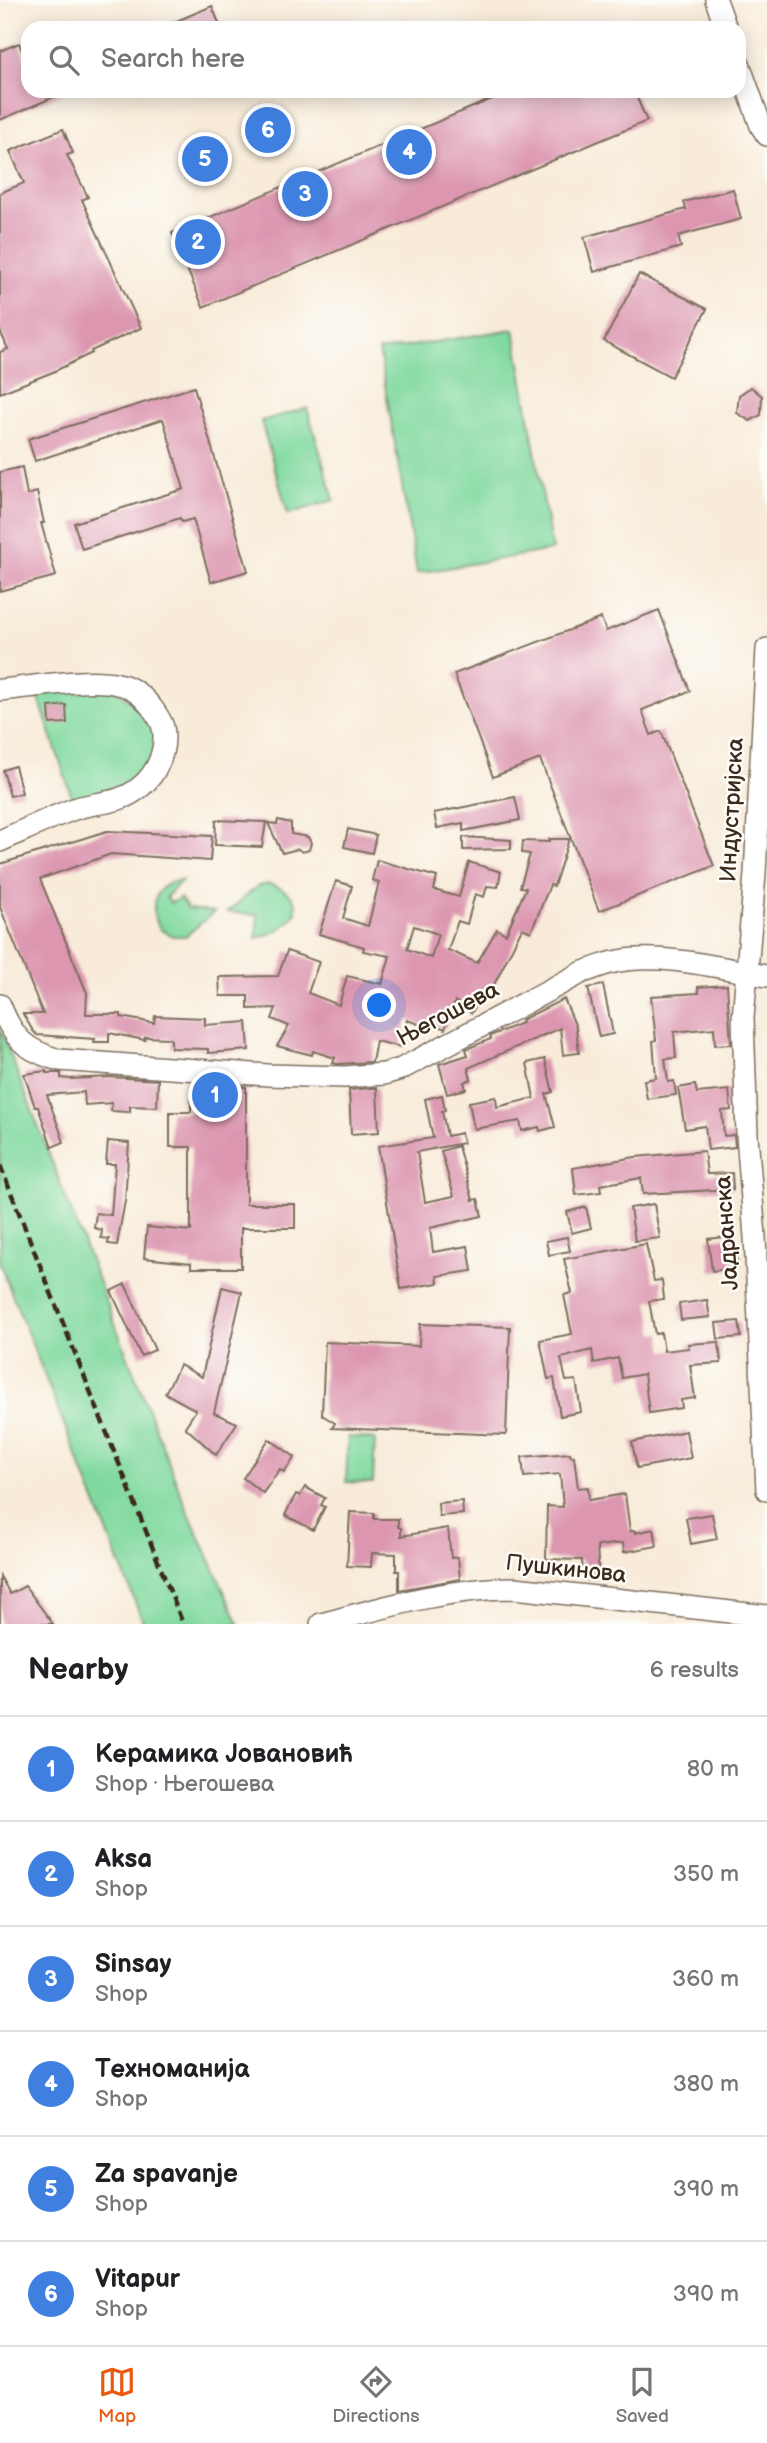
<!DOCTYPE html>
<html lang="en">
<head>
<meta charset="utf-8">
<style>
  body { margin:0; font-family:"Balsamiq Sans",sans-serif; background:#f6f6f6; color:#202124 }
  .you { position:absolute; left:380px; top:1006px; width:24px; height:24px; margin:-18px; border:5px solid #fff; border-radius:50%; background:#1a73e8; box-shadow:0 0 0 10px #1a73e833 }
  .badge { display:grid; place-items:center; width:46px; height:46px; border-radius:50%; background:#ea580c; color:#fff; font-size:23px; font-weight:700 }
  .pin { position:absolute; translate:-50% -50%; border:4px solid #fff; box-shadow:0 2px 7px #0006 }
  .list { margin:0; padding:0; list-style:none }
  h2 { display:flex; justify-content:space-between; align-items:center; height:91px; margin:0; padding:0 28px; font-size:30px }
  h2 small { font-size:23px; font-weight:400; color:#757577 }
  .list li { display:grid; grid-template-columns:46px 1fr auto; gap:21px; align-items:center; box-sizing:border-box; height:105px; padding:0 28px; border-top:2px solid #e0e0e0 }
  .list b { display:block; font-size:26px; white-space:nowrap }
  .list p { margin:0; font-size:23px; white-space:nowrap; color:#757577 }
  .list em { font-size:23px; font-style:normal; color:#757577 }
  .icon { flex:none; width:38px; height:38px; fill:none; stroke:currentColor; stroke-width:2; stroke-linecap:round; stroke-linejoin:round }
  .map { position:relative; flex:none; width:767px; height:1624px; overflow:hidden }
  .search { position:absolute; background:#fff; box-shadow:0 4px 18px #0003; left:21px; right:21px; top:21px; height:77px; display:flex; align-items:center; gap:18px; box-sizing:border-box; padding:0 24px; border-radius:21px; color:#757577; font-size:26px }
  .sheet { height:721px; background:#fff }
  nav { display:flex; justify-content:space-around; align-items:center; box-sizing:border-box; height:98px; border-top:2px solid #e0e0e0; background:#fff; font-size:19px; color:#757577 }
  nav a { display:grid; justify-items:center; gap:4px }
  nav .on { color:#ea580c }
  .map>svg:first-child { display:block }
  .green { fill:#80d99e; stroke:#5e825e; stroke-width:2 }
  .building { fill:#dc96b0; fill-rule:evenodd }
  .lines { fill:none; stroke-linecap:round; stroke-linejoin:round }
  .minor-casing { stroke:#7d6e5f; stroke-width:24 }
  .minor { stroke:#fff; stroke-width:21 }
  .rail { stroke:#3b2a1e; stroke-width:4.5; stroke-dasharray:10 5; stroke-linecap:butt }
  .labels { text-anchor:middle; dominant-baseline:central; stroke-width:5; stroke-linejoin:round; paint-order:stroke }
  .street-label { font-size:23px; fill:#3b2a1e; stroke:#fdfcf7 }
</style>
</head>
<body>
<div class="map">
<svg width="767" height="1624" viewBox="0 0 767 1624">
  <rect width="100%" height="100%" fill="#fdfcf7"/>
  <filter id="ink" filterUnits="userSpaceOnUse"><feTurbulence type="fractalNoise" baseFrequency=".0143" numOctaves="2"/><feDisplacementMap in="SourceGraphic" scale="14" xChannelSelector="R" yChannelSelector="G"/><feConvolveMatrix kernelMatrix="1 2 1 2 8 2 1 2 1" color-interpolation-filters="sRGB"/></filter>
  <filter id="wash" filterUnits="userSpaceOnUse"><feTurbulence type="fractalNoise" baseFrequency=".00686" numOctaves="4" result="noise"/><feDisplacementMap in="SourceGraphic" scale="28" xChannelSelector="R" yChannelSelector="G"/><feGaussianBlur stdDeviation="1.57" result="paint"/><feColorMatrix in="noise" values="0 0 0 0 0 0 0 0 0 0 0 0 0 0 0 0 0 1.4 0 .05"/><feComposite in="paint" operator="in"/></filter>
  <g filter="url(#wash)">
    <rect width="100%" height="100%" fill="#f8ebd9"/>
    <g class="green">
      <path d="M514,329L552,550L417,573L379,351Z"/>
      <path d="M307,408L334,500L288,514L261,421Z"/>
      <path d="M106,683L163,725L152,777L76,809L35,687Z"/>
      <path d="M182,880L166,897L171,903L180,898L188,909L214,912L186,936H173L161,930C147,908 154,883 182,880Z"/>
      <path d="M268,884C287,888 309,905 287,923C279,931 267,935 256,939L258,915L227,912L258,886Z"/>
      <path d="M0,1028L186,1507L239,1624H144L0,1264Z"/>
      <path d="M348,1437L375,1439L373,1483L346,1482Z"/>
    </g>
    <g id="blocks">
      <g class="building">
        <path d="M212,6L221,28H160Z"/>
        <path d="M19,43L28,67V91H68L0,120V51Z"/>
        <path d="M511,91H634L647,121L203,307L172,233Z"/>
        <path d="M63,129L73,153L67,155L88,197L82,200L141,328L91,351L92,353L53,372L0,393V352L8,349L0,331V193L24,183L10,151Z"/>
        <path d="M733,189L741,219L678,236L681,247L594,272L584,237L686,209L684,202Z"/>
        <path d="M639,274L707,309L671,377L604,341Z"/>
        <path d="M194,387L248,571L211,582L193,519L182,522L180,518L82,549L74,523L184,489L163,419L35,461L28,439Z"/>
        <path d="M751,387L762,396L761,415L750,421L737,413L739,395Z"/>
        <path d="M22,467L27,495L37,492L44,523H41L56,576L0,591V472Z"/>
        <path d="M659,610L690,691L642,710L651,735L661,731L714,866L599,911L540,759L493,777L454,674L601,618L606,631Z"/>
        <path d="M66,705L67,723L50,724L49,707Z"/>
        <path d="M15,766L22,793L10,796L3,770Z"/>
        <path d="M515,797L520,820L463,831V823L437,828L434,813Z"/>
        <path d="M216,820L266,822L262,847L215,845Z"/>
        <path d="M278,820L291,823V834L308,837L311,843L309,850L302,852L298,849L282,853L268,823L277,824Z"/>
        <path d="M348,829L376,835L372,853L344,847Z"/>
        <path d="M107,831L212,836L210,861L111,854L40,879L87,993L86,1014H121V1017L154,1023L155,1016L205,1018V1025L247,1022L249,1050L208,1053V1049L171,1048V1040L168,1038L145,1037V1040L109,1033V1042H94L95,1039L37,1035L33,1031L23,1014H43L0,907V864Z"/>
        <path d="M463,837L511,840V849L463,850Z"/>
        <path d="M549,839H569L554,886L550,885L531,932L522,928L490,993L486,991L471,1013L455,1001L445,1029L436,1025L434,1029L407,1020L401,1047L376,1041L372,1062L338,1064L333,1063L335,1058L313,1051L312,1055L277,1046L289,1026L272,1019L276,1008L248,1009V996H220L219,977L278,976L287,951L319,962L308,993L339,1005L347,976L382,984L390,956L363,951L364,947L319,934L336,881L352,886L343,918L368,926L379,882L372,880L377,860L437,877L434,890L459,897L469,862L501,872L498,887L487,886L484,897L475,894L467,924L458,921L448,950L477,963L497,929L506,934L526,888L520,887L530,854L522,853L523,841L549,842ZM414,926L438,934L431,958L407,949Z"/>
        <path d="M603,985L613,1034L599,1037L588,988Z"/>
        <path d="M727,985L731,1044L715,1045L714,1028L674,1032L676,1058L665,1059L668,1082L674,1081L676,1095L647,1099L644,1080L656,1078L653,1041L656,1040L651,996L699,993L698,987Z"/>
        <path d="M564,999L576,1027L579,1053L563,1055L560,1028L468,1068L471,1079L464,1082L466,1089L447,1094L439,1064L468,1055L466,1049L491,1039L490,1036L522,1023L521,1020Z"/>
        <path d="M545,1059L553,1092L546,1094L555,1127L540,1131L539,1127L522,1131L520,1121L474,1129L469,1102L496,1097L497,1107L534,1098L527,1063Z"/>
        <path d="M46,1071V1073H61V1078L70,1079L110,1077L158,1080L157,1107L130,1106V1112L111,1111L112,1103L85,1105L84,1092L47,1095L64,1142L52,1147L38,1107H35L24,1074Z"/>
        <path d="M695,1085L697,1093L729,1090L731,1110L722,1111L724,1136L734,1135L735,1147L708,1150L705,1126L685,1129L678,1088Z"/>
        <path d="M191,1086L246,1087V1204H295V1228H241V1268H191V1263L144,1258L147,1227L191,1231V1147H170V1112H191Z"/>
        <path d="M372,1088H377L379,1132L351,1134L349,1090Z"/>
        <path d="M442,1095L445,1110L442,1111L447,1136L461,1133L463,1143L417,1152L425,1202L454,1196L441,1151L458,1146L473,1200L478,1199L482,1216L430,1228L433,1252L468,1246L472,1271L437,1276L438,1283L401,1289L378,1146L433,1138L425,1099Z"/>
        <path d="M108,1141L129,1143L125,1201L117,1245L108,1244L109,1239L101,1238L102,1230L94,1228L96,1213L111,1215L115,1164H106Z"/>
        <path d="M704,1151L707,1174L732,1173L733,1189L643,1194L641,1178L600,1185L601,1192L576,1195L573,1168L635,1157Z"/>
        <path d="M654,1204L660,1238L635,1241L630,1208Z"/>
        <path d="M586,1207L591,1228L572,1233L567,1212Z"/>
        <path d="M734,1236L738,1268L712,1271L708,1239Z"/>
        <path d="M567,1237L570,1251L549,1255L546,1241Z"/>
        <path d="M646,1244L654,1281L662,1280L664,1299L649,1301L655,1334L661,1333L664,1351L689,1348L688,1344L719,1342L721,1363L690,1365L695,1398L681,1400L682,1408L649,1413L644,1374L622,1378L618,1358L594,1363L592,1350L561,1358L566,1381L576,1380L581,1412L560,1416L554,1378L548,1379L540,1340L572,1334L564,1295L572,1293L564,1259Z"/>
        <path d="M125,1284L155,1350L141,1356L111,1291Z"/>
        <path d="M222,1287L242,1292L214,1413L237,1423L216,1455L185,1427L196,1410L165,1393L180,1365L202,1377Z"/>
        <path d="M707,1300L710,1317L681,1320L679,1304Z"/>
        <path d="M739,1321L741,1337L718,1339L716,1323Z"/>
        <path d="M420,1324L510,1327L506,1435L332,1428L335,1423L322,1415L325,1342L419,1346Z"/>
        <path d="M686,1431L691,1458L637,1468L632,1442Z"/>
        <path d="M269,1439L295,1457L284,1472L280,1469L263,1493L243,1478Z"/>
        <path d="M570,1453L571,1456H574L578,1488L588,1487L589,1500L625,1494L630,1531H635V1533L654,1529L657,1546L624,1552L623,1543L597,1546L599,1578L583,1579L582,1560L546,1559L547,1506L563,1507L560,1474L524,1477L522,1457Z"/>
        <path d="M305,1487L325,1498L321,1505L325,1507L313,1530L285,1515L296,1494L300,1496Z"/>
        <path d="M462,1501L463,1514L439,1516L438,1503Z"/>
        <path d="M350,1512L374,1513V1519H398V1527L401,1528V1536L448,1528L451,1558L458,1557L460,1579L399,1590V1571H396V1554L372,1553L371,1567L347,1566Z"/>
        <path d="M712,1514L717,1539L691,1544L686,1518Z"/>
        <path d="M0,1576L10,1594L25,1586L53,1624H0Z"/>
      </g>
    </g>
  </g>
  <g filter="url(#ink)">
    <use href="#blocks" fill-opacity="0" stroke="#7d6e5f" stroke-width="2"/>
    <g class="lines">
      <g class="minor-casing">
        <g id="minor">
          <path d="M716,0L726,28"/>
          <path d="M739,64L761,126L767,135"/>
          <path d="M767,649L755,874L743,1018L747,1135L755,1237L767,1490"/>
          <path d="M0,690C31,687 90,677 118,684C134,687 146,699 155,712C161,721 164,726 164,737C164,759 153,779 135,791C117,804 95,802 74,809C49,818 25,830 0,841"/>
          <path d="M0,1005C13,1038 24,1050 59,1060L268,1075L345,1077L384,1074L401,1069L583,972C593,969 604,964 614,962C661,952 720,968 767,976"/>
          <path d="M321,1624C385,1607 448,1588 515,1588L767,1616"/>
        </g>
      </g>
      <use href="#minor" class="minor"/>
      <path class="rail" d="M0,1165L183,1624"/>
    </g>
  </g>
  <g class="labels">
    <g class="street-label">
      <text transform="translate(732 810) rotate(-87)">Индустријска</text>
      <text transform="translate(448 1014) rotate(-28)">Његошева</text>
      <text transform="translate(727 1233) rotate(-94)">Јадранска</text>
      <text transform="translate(566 1569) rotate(6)">Пушкинова</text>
    </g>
  </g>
</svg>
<div class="you"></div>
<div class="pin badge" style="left:215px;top:1095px;background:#3f7fe0">1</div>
<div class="pin badge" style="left:198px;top:242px;background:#3f7fe0">2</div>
<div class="pin badge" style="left:305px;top:194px;background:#3f7fe0">3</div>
<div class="pin badge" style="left:409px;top:152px;background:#3f7fe0">4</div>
<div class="pin badge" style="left:205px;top:159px;background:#3f7fe0">5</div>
<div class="pin badge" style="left:268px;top:130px;background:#3f7fe0">6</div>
<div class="search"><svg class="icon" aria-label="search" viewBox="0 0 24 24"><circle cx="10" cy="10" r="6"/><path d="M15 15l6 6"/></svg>Search here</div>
</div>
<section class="sheet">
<h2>Nearby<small>6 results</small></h2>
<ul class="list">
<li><span class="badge" style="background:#3f7fe0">1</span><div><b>Керамика Јовановић</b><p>Shop · Његошева</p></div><em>80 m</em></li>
<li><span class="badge" style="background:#3f7fe0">2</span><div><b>Aksa</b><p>Shop</p></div><em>350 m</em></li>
<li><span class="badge" style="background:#3f7fe0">3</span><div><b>Sinsay</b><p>Shop</p></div><em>360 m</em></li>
<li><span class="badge" style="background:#3f7fe0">4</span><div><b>Техноманија</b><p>Shop</p></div><em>380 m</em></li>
<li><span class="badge" style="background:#3f7fe0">5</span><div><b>Za spavanje</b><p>Shop</p></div><em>390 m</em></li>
<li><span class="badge" style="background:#3f7fe0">6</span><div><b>Vitapur</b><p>Shop</p></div><em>390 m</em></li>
</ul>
</section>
<nav>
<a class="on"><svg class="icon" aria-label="map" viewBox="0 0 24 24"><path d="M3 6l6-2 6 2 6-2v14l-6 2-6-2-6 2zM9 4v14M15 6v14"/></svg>Map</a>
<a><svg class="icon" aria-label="directions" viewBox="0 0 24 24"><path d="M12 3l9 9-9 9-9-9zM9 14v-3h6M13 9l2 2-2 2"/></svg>Directions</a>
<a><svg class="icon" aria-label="saved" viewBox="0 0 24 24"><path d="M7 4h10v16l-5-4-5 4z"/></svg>Saved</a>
</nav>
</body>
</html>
